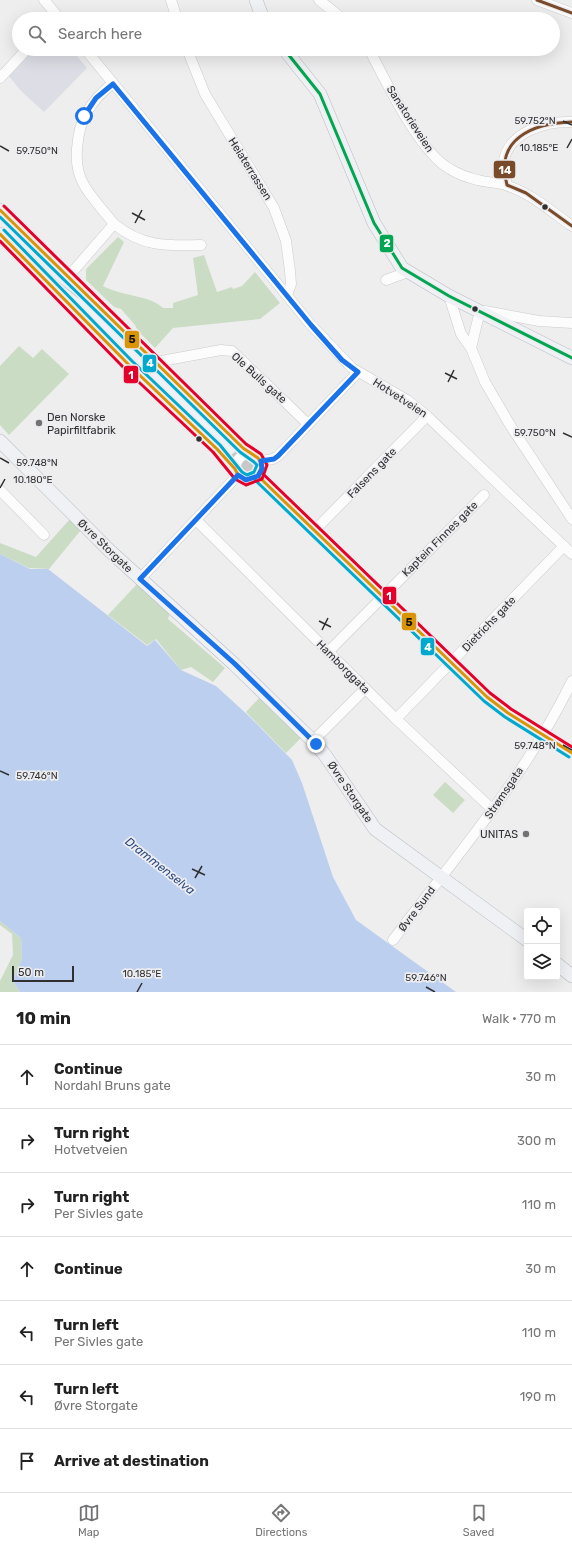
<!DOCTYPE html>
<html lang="en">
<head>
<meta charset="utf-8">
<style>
  body { margin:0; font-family:Rubik,sans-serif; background:#f2f2f2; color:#222 }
  .controls { position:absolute; right:12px; bottom:12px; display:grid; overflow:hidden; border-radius:4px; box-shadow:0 4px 16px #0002 }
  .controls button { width:36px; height:36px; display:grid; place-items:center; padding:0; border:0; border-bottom:1px solid #e0e0e0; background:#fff; color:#222; font:20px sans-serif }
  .scale { position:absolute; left:12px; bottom:10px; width:62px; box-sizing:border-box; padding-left:4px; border:2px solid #303032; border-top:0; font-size:11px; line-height:14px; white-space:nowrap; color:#303032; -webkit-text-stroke:3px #ededf0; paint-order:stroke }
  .stop { position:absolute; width:12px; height:12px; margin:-9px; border:3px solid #1a73e8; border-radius:50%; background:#fff }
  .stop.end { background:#1a73e8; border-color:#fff; box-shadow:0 1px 4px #0008 }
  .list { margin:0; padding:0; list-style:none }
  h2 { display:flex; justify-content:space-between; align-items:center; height:52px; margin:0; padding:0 16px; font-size:17px }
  h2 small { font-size:13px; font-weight:400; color:#767676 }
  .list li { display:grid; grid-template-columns:26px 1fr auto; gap:12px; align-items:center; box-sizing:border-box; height:64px; padding:0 16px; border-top:1px solid #e0e0e0 }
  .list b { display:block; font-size:15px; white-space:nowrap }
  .list p { margin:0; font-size:13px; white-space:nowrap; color:#767676 }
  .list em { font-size:13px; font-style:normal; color:#767676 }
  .icon { flex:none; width:22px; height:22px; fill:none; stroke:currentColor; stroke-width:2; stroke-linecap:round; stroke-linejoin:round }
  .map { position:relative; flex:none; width:572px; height:992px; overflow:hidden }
  .search { position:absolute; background:#fff; box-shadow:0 4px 16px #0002; left:12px; right:12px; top:12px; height:44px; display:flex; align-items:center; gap:10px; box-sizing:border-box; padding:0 14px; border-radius:22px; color:#767676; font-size:15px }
  .sheet { height:500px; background:#fff }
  nav { display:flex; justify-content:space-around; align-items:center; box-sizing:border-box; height:56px; border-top:1px solid #e0e0e0; background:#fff; font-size:11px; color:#767676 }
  nav a { display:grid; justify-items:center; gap:2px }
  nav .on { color:#727274 }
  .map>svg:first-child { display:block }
  .built { fill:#dddee5 }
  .green { fill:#cbdcc5 }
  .water { fill:#bccfee }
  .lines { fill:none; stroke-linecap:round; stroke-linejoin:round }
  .major-tunnel { stroke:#c8c8c9; stroke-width:13; stroke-dasharray:13 6; stroke-linecap:butt }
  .minor-casing { stroke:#cbcbcc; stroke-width:11 }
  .major-casing { stroke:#b8bcc1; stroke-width:14 }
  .minor { stroke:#fcfcfd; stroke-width:10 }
  .major { stroke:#f0f1f4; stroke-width:13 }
  .bus-1-casing { stroke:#ededf0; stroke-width:6 }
  .bus-2-casing { stroke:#ededf0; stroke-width:6 }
  .bus-3-casing { stroke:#ededf0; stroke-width:6 }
  .bus-4-casing { stroke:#ededf0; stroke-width:6 }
  .bus-5-casing { stroke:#ededf0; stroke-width:6 }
  .bus-1 { stroke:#d99408; stroke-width:3 }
  .bus-2 { stroke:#00a9ce; stroke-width:3 }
  .bus-3 { stroke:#e4002b; stroke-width:3 }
  .bus-4 { stroke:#00a651; stroke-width:3 }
  .bus-5 { stroke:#7a4b2a; stroke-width:3 }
  .route { stroke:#1a73e8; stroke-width:5 }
  .ticks { fill:none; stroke:#303032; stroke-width:1.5 }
  .bus-dot { fill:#303032; stroke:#ededf0; stroke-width:1.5 }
  .poi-dot { fill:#727274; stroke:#ededf0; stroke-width:1.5 }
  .labels { text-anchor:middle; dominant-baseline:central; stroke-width:3.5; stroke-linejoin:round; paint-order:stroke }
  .street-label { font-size:11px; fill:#303032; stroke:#ededf0 }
  .poi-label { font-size:11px; fill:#303032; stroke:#ededf0; text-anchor:start }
  .water-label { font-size:12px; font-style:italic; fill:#2b4a81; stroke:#ededf0 }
  .ticks-label { font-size:10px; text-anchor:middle; fill:#303032; stroke:#ededf0; stroke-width:3.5; stroke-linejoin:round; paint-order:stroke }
  .line-badge { stroke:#ededf0; stroke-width:1.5 }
  .badge-label { font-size:11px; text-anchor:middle; font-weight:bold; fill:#fff }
  .pale-badge-label { font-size:11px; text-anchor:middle; font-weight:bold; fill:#111 }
</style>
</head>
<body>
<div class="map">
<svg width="572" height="992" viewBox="0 0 572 992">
  <rect width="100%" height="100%" fill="#eeeeef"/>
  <path class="built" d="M31,49H71L87,68L44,112L21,91L8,75Z"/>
  <g class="green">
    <path d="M118,237L124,242L103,286C121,296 150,295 163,308H173V303L198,295L193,258L204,255L217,292L232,287L233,289L242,286L255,272L280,303L260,319L173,328L155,348L138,331L135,325L121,309L114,307L86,280V269Z"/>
    <path d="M19,346L33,358L42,349L69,374L9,435L0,425V366Z"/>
    <path d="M70,519L81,530L49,569L29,568L0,554V543L36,557Z"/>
    <path d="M138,583L170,613L168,619L225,668L213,682L191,667L181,670L156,639L147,645L108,615Z"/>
    <path d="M260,697L301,738L286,753L246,712Z"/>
    <path d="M445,782L465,800L453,813L433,795Z"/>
    <path d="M0,921L21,938L22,958L13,981L20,992H0V981L13,955L12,934L0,925Z"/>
  </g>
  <path class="water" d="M0,554L30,569H48L147,646L155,640L181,670L216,686L250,717L292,760L302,783L333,877L356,920L456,992H20L13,981L22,958L21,938L0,921Z"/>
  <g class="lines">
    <path class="major-tunnel" d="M230,448L268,485"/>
    <g class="minor-casing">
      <g id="minor">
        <path d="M44,0L60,19"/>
        <path d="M171,0L177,19"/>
        <path d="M319,0L343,19"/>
        <path d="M537,0L572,13"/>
        <path d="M85,49L311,325L352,368L407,400L427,416L572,554"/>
        <path d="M187,49L205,94L274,208L286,241L290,271L291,284L287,295"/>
        <path d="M369,49C385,80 420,153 450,169C458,174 469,178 478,180C488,183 499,182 508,186C532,194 552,212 572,226"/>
        <path d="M0,78L27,49"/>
        <path d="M507,185C505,178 502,168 504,160C510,131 547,121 572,122"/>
        <path d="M114,224C143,247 166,246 201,245"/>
        <path d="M68,277L114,224C104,211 92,199 84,185C77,173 76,161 77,149C79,118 90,102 113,83"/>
        <path d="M386,280L408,272"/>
        <path d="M449,296L461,334L471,348L485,382L510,425L572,519"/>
        <path d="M73,309L235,469"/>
        <path d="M104,313L251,454"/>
        <path d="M471,348L478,319L481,312L485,311L539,321L572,323"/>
        <path d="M156,362L221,350L232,351L308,424"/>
        <circle cx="249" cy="467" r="13"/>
        <path d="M261,461L273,459L278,456L358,372"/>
        <path d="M258,476L487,697L508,713L572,753"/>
        <path d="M0,490L44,535"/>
        <path d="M196,520L396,719L493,810"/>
        <path d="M315,530L427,416"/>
        <path d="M140,579L238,475"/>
        <path d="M328,652L484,495"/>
        <path d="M396,719L564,546"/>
        <path d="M313,741L365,689"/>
        <path d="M393,940C456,856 526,776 572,681"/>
      </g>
    </g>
    <g class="major-casing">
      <g id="major">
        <path d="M256,0L263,19"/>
        <path d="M284,49L320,94L374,223L402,268L449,296L572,358"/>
        <path d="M0,210L74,283L109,325"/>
        <path d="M0,234L54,287L125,345L230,448"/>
        <path d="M0,441L110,551L235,665L313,741L325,755L375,829L527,940"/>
        <path d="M557,964L572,976"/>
      </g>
    </g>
    <use href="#minor" class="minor"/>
    <use href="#major" class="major"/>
    <g class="bus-1-casing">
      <g id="bus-1">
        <path d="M0,210L243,448L258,458L262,465L258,476L246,480L238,475L235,469L217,449L129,365L0,234"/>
        <path d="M258,476L487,697L508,713L572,753"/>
      </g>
    </g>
    <g class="bus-2-casing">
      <g id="bus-2">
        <path d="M0,217L240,452L254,462L257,465L254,472L247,475L242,472L220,445L132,361L4,230"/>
        <path d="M255,480L484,701L505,717L569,757"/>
      </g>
    </g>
    <g class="bus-3-casing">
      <g id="bus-3">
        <path d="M0,241L125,369L213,452L235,479L246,485L262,479L267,465L261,454L246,444L4,206"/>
        <path d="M261,472L490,693L511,709L572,747"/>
      </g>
    </g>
    <g class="bus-4-casing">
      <path id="bus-4" d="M284,49L320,94L374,223L402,268L449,296L572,358"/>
    </g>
    <g class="bus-5-casing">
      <g id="bus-5">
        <path d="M537,0L572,13"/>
        <path d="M572,122C533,123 494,139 507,185L526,193L572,226"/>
      </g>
    </g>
    <use href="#bus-1" class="bus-1"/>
    <use href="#bus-2" class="bus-2"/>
    <use href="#bus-3" class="bus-3"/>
    <use href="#bus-4" class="bus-4"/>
    <use href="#bus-5" class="bus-5"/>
  </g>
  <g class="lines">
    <path class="route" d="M84,116L96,98L113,84L311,325L342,360L358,372L278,456L274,459L261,461L262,469L258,476L246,480L238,475L140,579L235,664L316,744"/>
  </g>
  <path class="ticks" d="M563,121L572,125M0,146L9,151M567,148L572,139M132,213L145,220M135,223L142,210M445,373L457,379M448,382L454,370M563,433L572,437M0,458L9,463M0,488L5,479M319,621L331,627M322,630L328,618M563,745L572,750M0,771L9,775M192,869L205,875M195,878L202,866M426,987L435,992M137,992L142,983"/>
  <g class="bus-dot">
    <circle cx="545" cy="207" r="3.5"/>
    <circle cx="475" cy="309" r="3.5"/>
    <circle cx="199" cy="439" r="3.5"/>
  </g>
  <g class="poi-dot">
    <circle cx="39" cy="423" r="4"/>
    <circle cx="526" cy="834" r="4"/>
  </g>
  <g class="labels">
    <g class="street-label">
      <text transform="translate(410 119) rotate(57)">Sanatorieveien</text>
      <text transform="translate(250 169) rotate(58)">Heiaterrassen</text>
      <text transform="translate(259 378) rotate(42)">Ole Bulls gate</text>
      <text transform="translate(400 398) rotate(33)">Hotvetveien</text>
      <text transform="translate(372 473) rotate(-46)">Falsens gate</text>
      <text transform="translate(440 539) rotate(-45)">Kaptein Finnes gate</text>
      <text transform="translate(105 546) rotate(44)">Øvre Storgate</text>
      <text transform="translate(489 624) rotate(-46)">Dietrichs gate</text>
      <text transform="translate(343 667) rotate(45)">Hamborggata</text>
      <text transform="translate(350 792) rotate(56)">Øvre Storgate</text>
      <text transform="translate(504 793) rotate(-56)">Strømsgata</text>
      <text transform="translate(417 909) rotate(-53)">Øvre Sund</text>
    </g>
    <g class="poi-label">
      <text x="47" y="417">Den Norske<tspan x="47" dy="13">Papirfiltfabrik</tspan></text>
      <text x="518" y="834" text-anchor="end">UNITAS</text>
    </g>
    <g class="water-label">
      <text transform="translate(160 866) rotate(38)">Drammenselva</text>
    </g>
  </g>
  <g class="ticks-label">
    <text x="535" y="124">59.752°N</text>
    <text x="539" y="151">10.185°E</text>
    <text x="37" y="154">59.750°N</text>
    <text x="535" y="436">59.750°N</text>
    <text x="37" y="466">59.748°N</text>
    <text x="33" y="483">10.180°E</text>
    <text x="535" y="749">59.748°N</text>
    <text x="37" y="779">59.746°N</text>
    <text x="142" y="977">10.185°E</text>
    <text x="426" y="981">59.746°N</text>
  </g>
  <g class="line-badge">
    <rect x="493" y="160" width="23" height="19" rx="4" fill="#7a4b2a"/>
    <rect x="379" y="234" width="15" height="19" rx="4" fill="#00a651"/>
    <rect x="124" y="330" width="16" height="19" rx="4" fill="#d99408"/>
    <rect x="142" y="354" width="15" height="19" rx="4" fill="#00a9ce"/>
    <rect x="123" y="365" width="16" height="19" rx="4" fill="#e4002b"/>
    <rect x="382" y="586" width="15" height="19" rx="4" fill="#e4002b"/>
    <rect x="401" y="612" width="16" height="19" rx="4" fill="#d99408"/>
    <rect x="420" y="637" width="15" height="19" rx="4" fill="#00a9ce"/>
  </g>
  <g class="badge-label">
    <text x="505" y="174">14</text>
    <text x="387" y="247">2</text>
    <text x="150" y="367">4</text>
    <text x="131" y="379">1</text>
    <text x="389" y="600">1</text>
    <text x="428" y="651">4</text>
  </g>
  <g class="pale-badge-label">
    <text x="132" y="343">5</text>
    <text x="409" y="626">5</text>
  </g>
</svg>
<div class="controls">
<button><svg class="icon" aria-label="locate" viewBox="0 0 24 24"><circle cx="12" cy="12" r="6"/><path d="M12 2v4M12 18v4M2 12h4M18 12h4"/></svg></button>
<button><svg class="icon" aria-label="layers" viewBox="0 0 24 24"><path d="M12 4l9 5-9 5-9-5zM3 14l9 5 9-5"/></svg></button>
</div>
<div class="scale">50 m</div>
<div class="stop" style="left:84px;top:116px"></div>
<div class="stop end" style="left:316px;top:744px"></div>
<div class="search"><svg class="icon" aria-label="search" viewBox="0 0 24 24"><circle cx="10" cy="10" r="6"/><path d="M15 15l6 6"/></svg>Search here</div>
</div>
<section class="sheet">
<h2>10 min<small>Walk · 770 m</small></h2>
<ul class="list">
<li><svg class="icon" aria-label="ahead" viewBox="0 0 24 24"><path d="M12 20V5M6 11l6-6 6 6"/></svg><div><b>Continue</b><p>Nordahl Bruns gate</p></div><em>30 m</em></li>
<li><svg class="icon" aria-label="right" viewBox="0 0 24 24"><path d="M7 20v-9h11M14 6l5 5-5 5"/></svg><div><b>Turn right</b><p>Hotvetveien</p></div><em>300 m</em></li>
<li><svg class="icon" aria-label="right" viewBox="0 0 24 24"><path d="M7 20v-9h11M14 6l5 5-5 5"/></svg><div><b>Turn right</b><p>Per Sivles gate</p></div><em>110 m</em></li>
<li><svg class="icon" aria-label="ahead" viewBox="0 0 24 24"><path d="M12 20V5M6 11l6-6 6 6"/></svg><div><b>Continue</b></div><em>30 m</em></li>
<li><svg class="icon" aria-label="left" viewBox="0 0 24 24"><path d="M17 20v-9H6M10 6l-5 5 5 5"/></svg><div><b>Turn left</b><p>Per Sivles gate</p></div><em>110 m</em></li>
<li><svg class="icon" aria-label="left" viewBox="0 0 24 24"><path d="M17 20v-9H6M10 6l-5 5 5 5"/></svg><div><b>Turn left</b><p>Øvre Storgate</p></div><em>190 m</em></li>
<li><svg class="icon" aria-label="arrive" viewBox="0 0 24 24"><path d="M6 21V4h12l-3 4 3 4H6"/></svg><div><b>Arrive at destination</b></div></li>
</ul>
</section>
<nav>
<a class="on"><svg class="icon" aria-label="map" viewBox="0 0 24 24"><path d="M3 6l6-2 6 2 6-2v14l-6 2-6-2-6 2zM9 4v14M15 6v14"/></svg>Map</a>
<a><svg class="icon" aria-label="directions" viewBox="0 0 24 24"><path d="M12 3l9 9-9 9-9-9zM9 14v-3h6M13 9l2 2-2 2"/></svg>Directions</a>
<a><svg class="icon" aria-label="saved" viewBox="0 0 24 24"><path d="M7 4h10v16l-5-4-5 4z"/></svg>Saved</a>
</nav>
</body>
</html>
